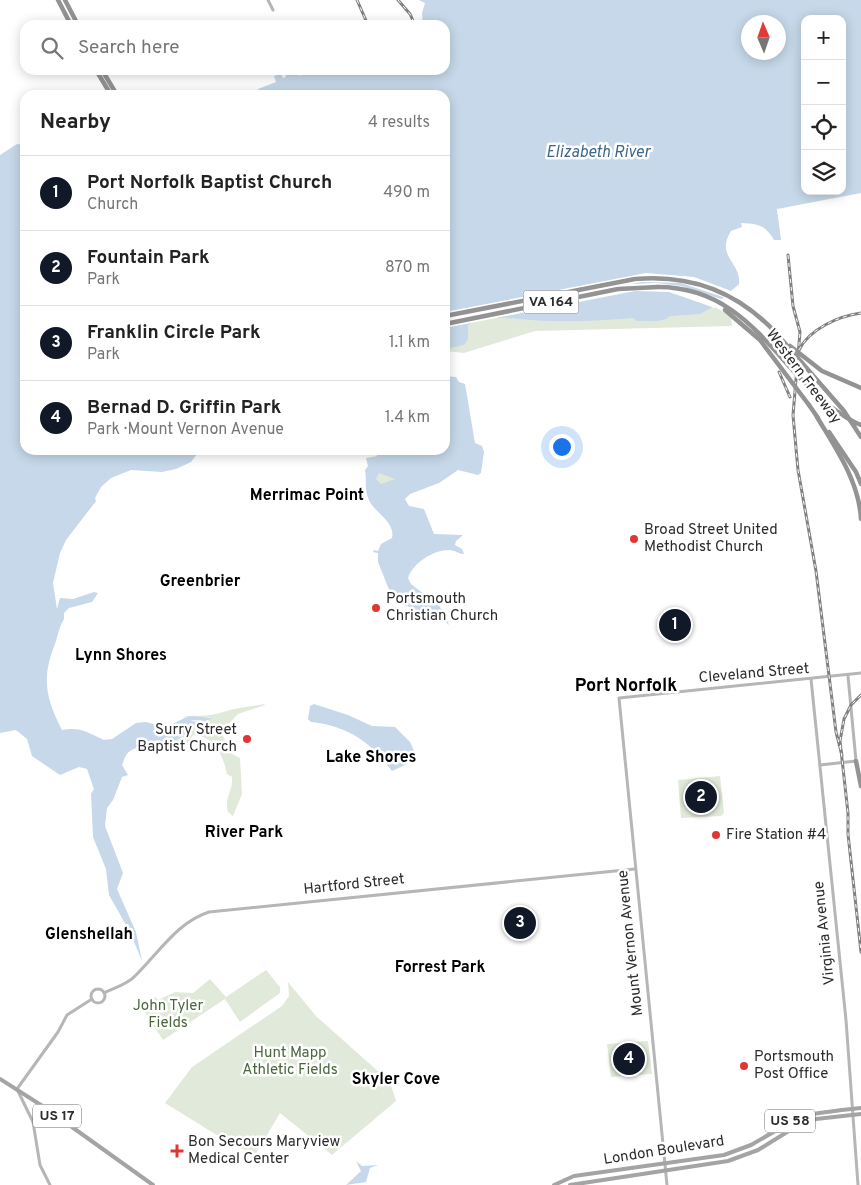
<!DOCTYPE html>
<html lang="en">
<head>
<meta charset="utf-8">
<style>
  body { margin:0; font-family:Overpass,sans-serif; background:#f6f6f6; color:#222 }
  .controls { position:absolute; right:15px; top:15px; display:grid; overflow:hidden; border-radius:10px; box-shadow:0 2px 12px #0003 }
  .controls button { width:45px; height:45px; display:grid; place-items:center; padding:0; border:0; border-bottom:1px solid #e0e0e0; background:#fff; color:#222; font:25px sans-serif }
  .compass { position:absolute; left:741px; top:15px; width:45px; height:45px; border-radius:50%; background:#fff; box-shadow:0 2px 12px #0003; rotate:358deg }
  .you { position:absolute; left:561px; top:446px; width:18px; height:18px; margin:-12px; border:4px solid #fff; border-radius:50%; background:#1a73e8; box-shadow:0 0 0 8px #1a73e833 }
  .badge { display:grid; place-items:center; width:32px; height:32px; border-radius:50%; background:#111827; color:#fff; font-size:16px; font-weight:700 }
  .pin { position:absolute; translate:-50% -50%; border:2px solid #fff; box-shadow:0 1px 5px #0006 }
  .list { margin:0; padding:0; list-style:none }
  h2 { display:flex; justify-content:space-between; align-items:center; height:65px; margin:0; padding:0 20px; font-size:21px }
  h2 small { font-size:16px; font-weight:400; color:#767676 }
  .list li { display:grid; grid-template-columns:32px 1fr auto; gap:15px; align-items:center; box-sizing:border-box; height:75px; padding:0 20px; border-top:1px solid #e0e0e0 }
  .list b { display:block; font-size:19px; white-space:nowrap }
  .list p { margin:0; font-size:16px; white-space:nowrap; color:#767676 }
  .list em { font-size:16px; font-style:normal; color:#767676 }
  .icon { flex:none; width:28px; height:28px; fill:none; stroke:currentColor; stroke-width:2; stroke-linecap:round; stroke-linejoin:round }
  .map { position:relative; flex:none; width:861px; height:1185px; overflow:hidden }
  .search { position:absolute; background:#fff; box-shadow:0 2px 12px #0003; left:20px; top:20px; width:430px; height:55px; display:flex; align-items:center; gap:12px; box-sizing:border-box; padding:0 18px; border-radius:15px; color:#767676; font-size:19px }
  .panel { position:absolute; background:#fff; box-shadow:0 2px 12px #0003; left:20px; top:90px; width:430px; height:365px; border-radius:15px }
  .map>svg:first-child { display:block }
  .green { fill:#e1eada }
  .water { fill:#c6d8e9; fill-rule:evenodd }
  .pier { fill:#fff }
  .lines { fill:none; stroke-linecap:round; stroke-linejoin:round }
  .secondary { stroke:#b6b6b6; stroke-width:3 }
  .primary { stroke:#a4a4a4; stroke-width:4 }
  .highway { stroke:#939393; stroke-width:4.5 }
  .rail-casing { stroke:#818181; stroke-width:3 }
  .rail { stroke:#fff; stroke-width:1; stroke-dasharray:4; stroke-linecap:butt }
  .primary-bridge { stroke:#a4a4a4; stroke-width:4 }
  .highway-bridge { stroke:#939393; stroke-width:4.5 }
  .poi-dot { fill:#df3833; stroke:#fff; stroke-width:2 }
  .labels { text-anchor:middle; dominant-baseline:central; stroke-width:5; stroke-linejoin:round; paint-order:stroke }
  .shield { fill:#fff; stroke:#6b6b6b; stroke-width:1 }
  .shield-label { font-size:14px; font-weight:bold; fill:#2c2c2c }
  .street-label { font-size:15px; fill:#2c2c2c; stroke:#fff }
  .poi-label { font-size:15px; fill:#2c2c2c; stroke:#fff; text-anchor:start }
  .park-label { font-size:15px; fill:#4b663c; stroke:#fff }
  .water-label { font-size:16px; font-style:italic; fill:#3e658b; stroke:#fff }
  .neighbourhood-label { font-size:16px; font-weight:bold; fill:#000; stroke:#fff }
  .quarter-label { font-size:18px; font-weight:bold; fill:#000; stroke:#fff }
</style>
</head>
<body>
<div class="map">
<svg width="861" height="1185" viewBox="0 0 861 1185">
  <rect width="100%" height="100%" fill="#fff"/>
  <g class="green">
    <path d="M730,232C716,259 741,261 739,284L711,308L715,307L731,316L732,326L535,331L464,353L445,351V324L722,239Z"/>
    <path d="M374,470L406,480L378,488Z"/>
    <path d="M264,704L265,705L238,714L221,732L232,754L240,758L242,794L233,816L228,812C224,797 233,792 232,777L227,774C223,755 215,736 193,735C191,738 189,742 186,745C177,754 154,749 144,745C149,745 155,747 160,746C179,745 182,725 205,727L190,720L201,722L212,717C201,718 192,715 181,718C191,714 199,717 209,715C220,714 230,709 240,708C249,706 256,706 264,704Z"/>
    <path d="M720,776L724,813L721,816L681,818L678,780Z"/>
    <circle cx="520" cy="923" r="6"/>
    <path d="M266,970L280,987V993L240,1022L225,999L163,1040L141,1007L155,997L158,1000L175,992L193,993L210,979L226,997Z"/>
    <path d="M288,982L316,1016L390,1082L396,1101L332,1155L280,1113L255,1155L223,1139L165,1103L192,1067L282,1006L289,996Z"/>
    <path d="M648,1041L652,1074L611,1077L607,1044Z"/>
  </g>
  <g class="water">
    <path d="M419,0H861V193L777,209L781,240H774C765,225 759,224 741,223L742,227L731,231C715,256 741,262 739,284L711,308L700,314L670,316L666,319L657,321H637L633,318C606,320 579,322 551,321C530,321 485,312 468,325V339L464,345L445,349V95H260L258,89L276,82L274,76L281,74L283,78L286,77L284,71L296,70L300,76L310,70H445V25H423L422,13L425,3ZM805,19H842V191H805ZM748,22H778V52H748Z"/>
    <path d="M17,144L22,145L25,154V450H200L191,462L176,469L162,472L131,470L111,478L101,487L95,498L96,501L66,540L60,553L53,583L57,609L60,598L73,599L94,592L98,593L92,602L69,608L64,613V619C59,627 58,635 55,644C41,679 46,698 62,730C81,727 86,732 104,740L112,739L136,723L146,722L161,726L170,725L189,716L213,718L207,721L190,720L205,727C184,725 186,737 171,743C157,748 143,743 130,751C126,753 124,760 122,765L128,775L122,777L113,800L107,808L105,826L123,873L117,889L136,932L142,961L130,932L109,895L106,869L93,837L91,794L94,789L87,769L79,767L60,775L32,756L27,739L16,730L0,733V155Z"/>
    <path d="M445,376L456,377L459,382L465,384L475,443L482,446L484,452L481,473L478,475L458,470L439,483L410,494L405,499L409,506L424,509L434,534L463,535L456,541L455,545L462,549L464,554C459,554 455,550 449,550C433,550 413,563 408,578L411,584L439,606L445,614L449,625L442,619L426,622L415,609L399,603L392,597L378,562V553L373,552L374,550L378,551L381,544L392,538C396,522 373,511 369,500C364,490 367,480 365,470L368,466L366,458L378,456L369,450H445ZM379,473L395,479L381,484L376,479Z"/>
    <path d="M314,704L348,715L372,726L395,727L410,742L416,755L407,764L392,771C370,741 347,726 311,722L308,719L310,706Z"/>
    <path d="M356,1161L362,1166L378,1165L370,1168L366,1182L346,1185L361,1171Z"/>
  </g>
  <g class="pier">
    <path d="M861,194V196L780,211L781,218L779,219L777,210Z"/>
    <path d="M646,273L694,277L734,292L726,298L681,283L642,282L630,284L657,283L681,286L724,300L715,308L669,292L635,291L445,328V312Z"/>
  </g>
  <g class="lines">
    <g class="secondary">
      <path d="M268,0L273,10"/>
      <path d="M811,679L846,1020L858,1185"/>
      <path d="M820,765L856,761L848,676"/>
      <circle cx="98" cy="996" r="7"/>
      <path d="M104,993C114,988 128,984 135,976C158,954 177,922 209,912L635,869"/>
      <path d="M50,1185L40,1165L33,1122L17,1089L58,1032L67,1015L92,999"/>
      <path d="M667,1185L619,698L861,673"/>
    </g>
    <g class="primary">
      <path d="M0,1079L44,1107L153,1185"/>
      <path d="M554,1185L574,1176L724,1155L751,1145L796,1119L812,1114L842,1110"/>
      <path d="M570,1185L728,1161L758,1150L800,1124L816,1119L843,1116"/>
    </g>
    <g class="highway">
      <path d="M58,0L71,25"/>
      <path d="M65,0L78,25"/>
      <path d="M96,70L111,95"/>
      <path d="M102,70L117,95"/>
      <path d="M445,316L635,279C691,274 738,292 776,333"/>
      <path d="M445,324L618,289L658,287"/>
      <path d="M809,405L818,418"/>
      <path d="M817,417C836,449 859,481 861,519"/>
      <path d="M856,423L861,425"/>
      <path d="M829,432L856,472L861,484"/>
      <path d="M856,761L861,786"/>
    </g>
    <g class="rail-casing">
      <g id="rail">
        <path d="M357,0L368,25"/>
        <path d="M398,0L410,14L415,25"/>
        <path d="M788,255L793,306L800,332L793,415L798,470L816,571L836,732L842,755"/>
        <path d="M799,350C809,329 839,316 861,313"/>
        <path d="M779,372L790,397"/>
        <path d="M861,695L851,705L844,719L840,741L848,813V834L861,952"/>
      </g>
    </g>
    <use href="#rail" class="rail"/>
    <g class="primary-bridge">
      <path d="M842,1110L861,1108"/>
      <path d="M843,1116L861,1114"/>
    </g>
    <g class="highway-bridge">
      <path d="M658,287C757,287 781,385 856,423"/>
      <path d="M725,310L760,340L809,405"/>
      <path d="M776,333L844,411L861,437"/>
      <path d="M790,346L822,371L861,388"/>
    </g>
  </g>
  <g class="poi-dot">
    <circle cx="634" cy="539" r="5"/>
    <circle cx="376" cy="608" r="5"/>
    <circle cx="247" cy="739" r="5"/>
    <circle cx="716" cy="835" r="5"/>
    <circle cx="744" cy="1066" r="5"/>
    <path d="M174.5 1143.5h5v5h5v5h-5v5h-5v-5h-5v-5h5z"/>
  </g>
  <g class="labels">
    <g class="shield">
      <rect x="523.5" y="290.5" width="55" height="23" rx="4"/>
      <rect x="33" y="1104.5" width="48" height="23" rx="4"/>
      <rect x="765" y="1109.5" width="50" height="23" rx="4"/>
    </g>
    <g class="shield-label">
      <text x="551" y="302">VA 164</text>
      <text x="57" y="1116">US 17</text>
      <text x="790" y="1121">US 58</text>
    </g>
    <g class="street-label">
      <text transform="translate(803 377) rotate(53)">Western Freeway</text>
      <text transform="translate(754 674) rotate(-5)">Cleveland Street</text>
      <text transform="translate(354 885) rotate(-6)">Hartford Street</text>
      <text transform="translate(825 933) rotate(-96)">Virginia Avenue</text>
      <text transform="translate(631 943) rotate(-96)">Mount Vernon Avenue</text>
      <text transform="translate(664 1151) rotate(-9)">London Boulevard</text>
    </g>
    <g class="poi-label">
      <text x="644" y="530">Broad Street United<tspan x="644" dy="17">Methodist Church</tspan></text>
      <text x="386" y="599">Portsmouth<tspan x="386" dy="17">Christian Church</tspan></text>
      <text x="237" y="730" text-anchor="end">Surry Street<tspan x="237" dy="17">Baptist Church</tspan></text>
      <text x="726" y="835">Fire Station #4</text>
      <text x="754" y="1057">Portsmouth<tspan x="754" dy="17">Post Office</tspan></text>
      <text x="188" y="1142">Bon Secours Maryview<tspan x="188" dy="17">Medical Center</tspan></text>
    </g>
    <g class="park-label">
      <text x="168" y="1006">John Tyler<tspan x="168" dy="17">Fields</tspan></text>
      <text x="290" y="1053">Hunt Mapp<tspan x="290" dy="17">Athletic Fields</tspan></text>
    </g>
    <g class="water-label">
      <text x="598" y="153">Elizabeth River</text>
    </g>
    <g class="neighbourhood-label">
      <text x="307" y="496">Merrimac Point</text>
      <text x="200" y="582">Greenbrier</text>
      <text x="121" y="656">Lynn Shores</text>
      <text x="371" y="758">Lake Shores</text>
      <text x="244" y="833">River Park</text>
      <text x="89" y="935">Glenshellah</text>
      <text x="440" y="968">Forrest Park</text>
      <text x="396" y="1080">Skyler Cove</text>
    </g>
    <g class="quarter-label">
      <text x="626" y="686">Port Norfolk</text>
    </g>
  </g>
</svg>
<div class="controls">
<button>+</button>
<button>−</button>
<button><svg class="icon" aria-label="locate" viewBox="0 0 24 24"><circle cx="12" cy="12" r="6"/><path d="M12 2v4M12 18v4M2 12h4M18 12h4"/></svg></button>
<button><svg class="icon" aria-label="layers" viewBox="0 0 24 24"><path d="M12 4l9 5-9 5-9-5zM3 14l9 5 9-5"/></svg></button>
</div>
<svg class="compass" viewBox="-18 -18 36 36"><path d="M0-13l5 13h-10z" fill="#e53935"/><path d="M0 13l5-13h-10z" fill="#767676"/></svg>
<div class="you"></div>
<div class="pin badge" style="left:675px;top:625px">1</div>
<div class="pin badge" style="left:701px;top:797px">2</div>
<div class="pin badge" style="left:520px;top:923px">3</div>
<div class="pin badge" style="left:629px;top:1059px">4</div>
<div class="search"><svg class="icon" aria-label="search" viewBox="0 0 24 24"><circle cx="10" cy="10" r="6"/><path d="M15 15l6 6"/></svg>Search here</div>
<section class="panel">
<h2>Nearby<small>4 results</small></h2>
<ul class="list">
<li><span class="badge">1</span><div><b>Port Norfolk Baptist Church</b><p>Church</p></div><em>490 m</em></li>
<li><span class="badge">2</span><div><b>Fountain Park</b><p>Park</p></div><em>870 m</em></li>
<li><span class="badge">3</span><div><b>Franklin Circle Park</b><p>Park</p></div><em>1.1 km</em></li>
<li><span class="badge">4</span><div><b>Bernad D. Griffin Park</b><p>Park · Mount Vernon Avenue</p></div><em>1.4 km</em></li>
</ul>
</section>
</div>
</body>
</html>
